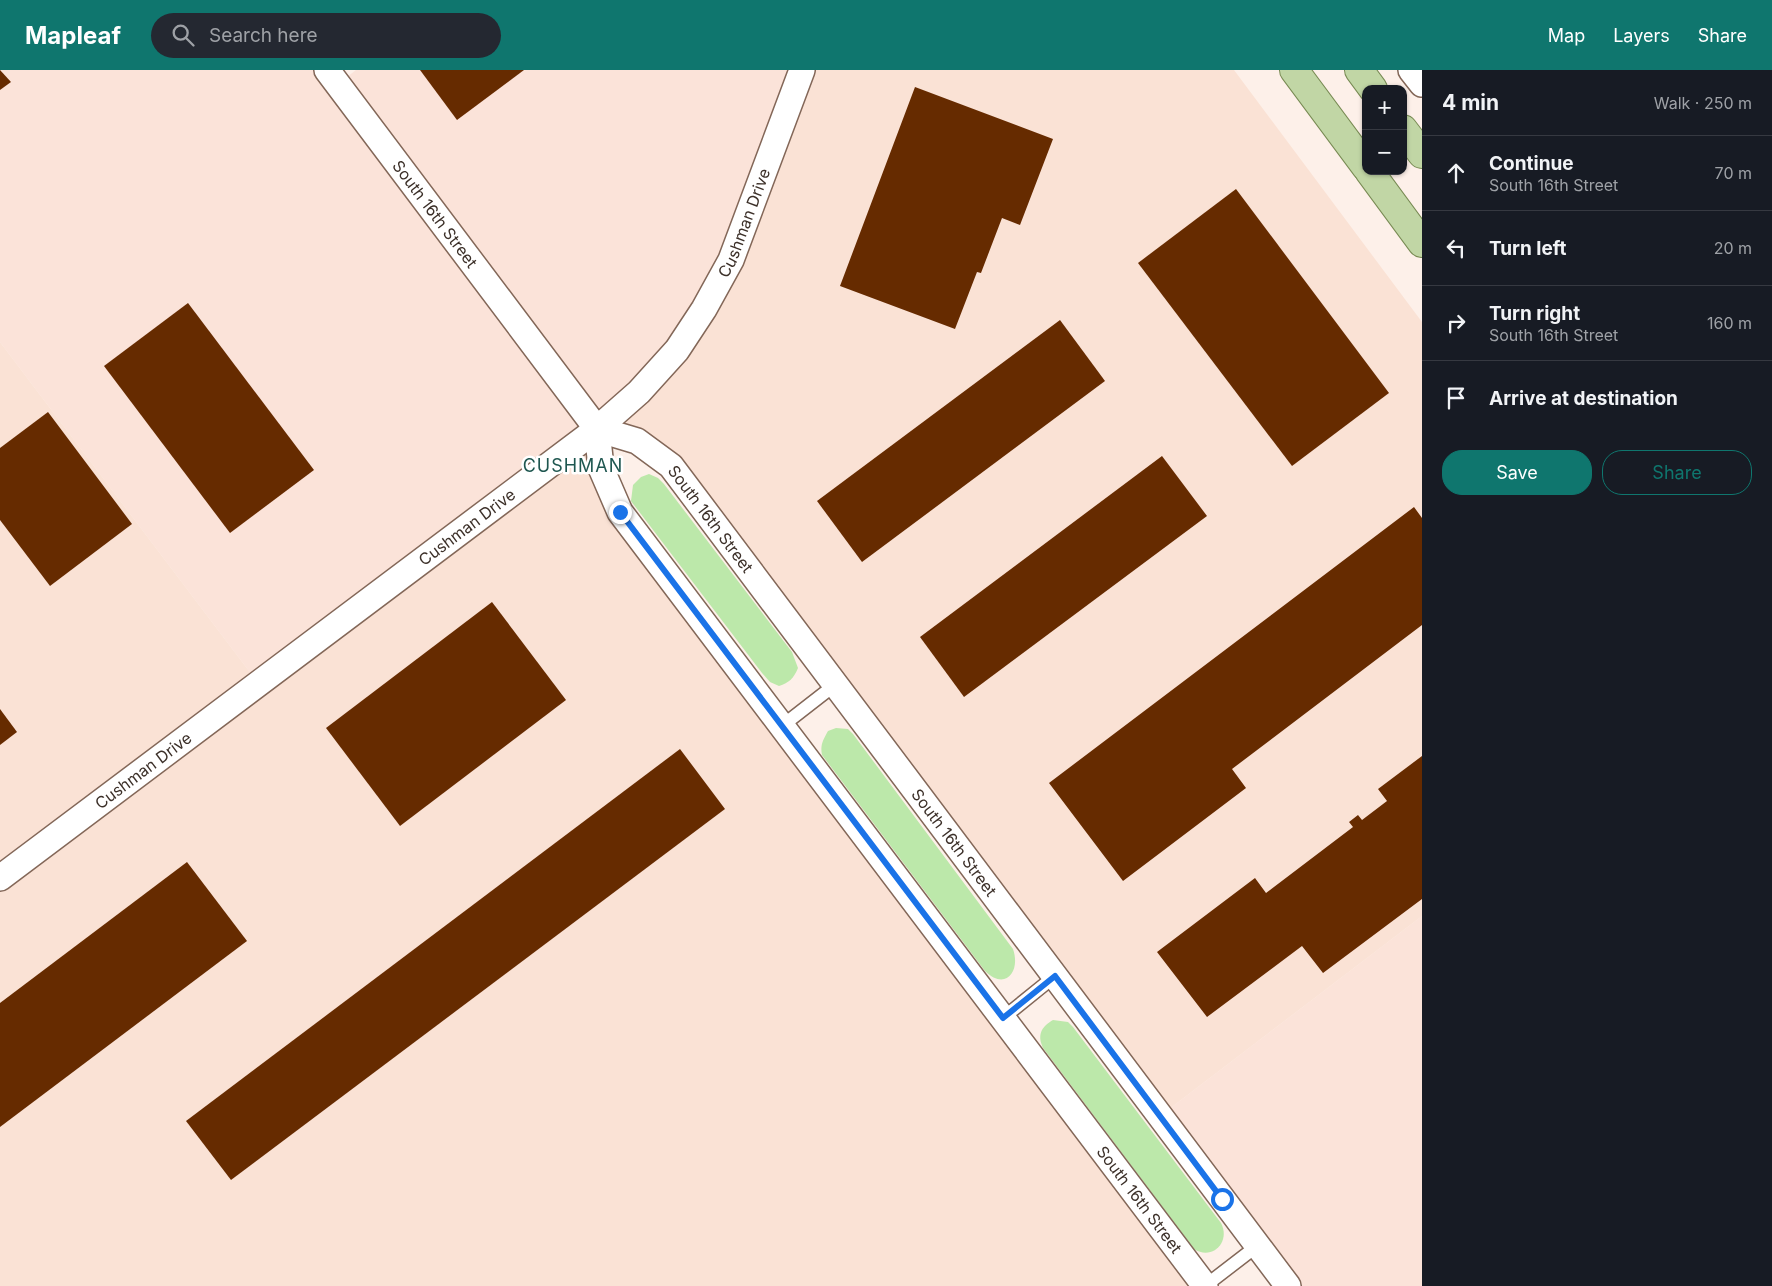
<!DOCTYPE html>
<html lang="en">
<head>
<meta charset="utf-8">
<style>
  body { margin:0; font-family:Inter,sans-serif; background:#242831; color:#f1f3f6 }
  .controls { position:absolute; right:15px; top:15px; display:grid; overflow:hidden; border-radius:10px; box-shadow:0 1px 4px #0004 }
  .controls button { width:45px; height:45px; display:grid; place-items:center; padding:0; border:0; border-bottom:1px solid #363941; background:#171b24; color:#f1f3f6; font:25px sans-serif }
  .stop { position:absolute; width:15px; height:15px; margin:-11px; border:4px solid #1a73e8; border-radius:50%; background:#fff }
  .stop.end { background:#1a73e8; border-color:#fff; box-shadow:0 1px 5px #0008 }
  .list { margin:0; padding:0; list-style:none }
  h2 { display:flex; justify-content:space-between; align-items:center; height:65px; margin:0; padding:0 20px; font-size:21px }
  h2 small { font-size:16px; font-weight:400; color:#9ea1a6 }
  .list li { display:grid; grid-template-columns:32px 1fr auto; gap:15px; align-items:center; box-sizing:border-box; height:75px; padding:0 20px; border-top:1px solid #363941 }
  .list b { display:block; font-size:19px; white-space:nowrap }
  .list p { margin:0; font-size:16px; white-space:nowrap; color:#9ea1a6 }
  .list em { font-size:16px; font-style:normal; color:#9ea1a6 }
  .actions { display:flex; gap:10px; padding:15px 20px }
  .actions a { flex:1; padding:11px 0; border:1px solid #0f766e; border-radius:20px; text-align:center; font-size:18px; color:#0f766e }
  .actions .main { background:#0f766e; color:#fff }
  .icon { flex:none; width:28px; height:28px; fill:none; stroke:currentColor; stroke-width:2; stroke-linecap:round; stroke-linejoin:round }
  .map { position:relative; flex:none; width:1422px; height:1216px; overflow:hidden }
  header { display:flex; align-items:center; gap:30px; box-sizing:border-box; height:70px; padding:0 25px; background:#0f766e; color:#fff }
  header strong { font-size:24px }
  nav { display:flex; gap:28px; margin-inline-start:auto; font-size:18px }
  .search { width:350px; height:45px; background:#242831; display:flex; align-items:center; gap:12px; box-sizing:border-box; padding:0 18px; border-radius:28px; color:#9ea1a6; font-size:19px }
  main { display:flex }
  aside { flex:1; background:#171b24 }
  .map>svg:first-child { display:block }
  .commercial { fill:#fbe3d9 }
  .built { fill:#fae2d5 }
  .green { fill:#bce8aa }
  .building { fill:#662b00 }
  .lines { fill:none; stroke-linecap:round; stroke-linejoin:round }
  .lane-casing { stroke:#836758; stroke-width:15 }
  .street-casing { stroke:#836758; stroke-width:28 }
  .primary-casing { stroke:#788a53; stroke-width:30 }
  .lane { stroke:#fff; stroke-width:12 }
  .street { stroke:#fff; stroke-width:25 }
  .primary { stroke:#c1d6a5; stroke-width:28 }
  .route { stroke:#1a73e8; stroke-width:6 }
  .labels { text-anchor:middle; dominant-baseline:central; stroke-width:5; stroke-linejoin:round; paint-order:stroke }
  .street-label { font-size:16px; fill:#3c3029; stroke:#fff }
  .neighbourhood-label { font-size:18px; letter-spacing:1px; fill:#1f5750; stroke:#fff }
</style>
</head>
<body>
<header>
<strong>Mapleaf</strong>
<div class="search"><svg class="icon" aria-label="search" viewBox="0 0 24 24"><circle cx="10" cy="10" r="6"/><path d="M15 15l6 6"/></svg>Search here</div>
<nav><a>Map</a><a>Layers</a><a>Share</a></nav>
</header>
<main>
<div class="map">
<svg width="1422" height="1216" viewBox="0 0 1422 1216">
  <rect width="100%" height="100%" fill="#fdf0e9"/>
  <g class="commercial">
    <path d="M0,0H327L338,14L356,0H802L731,190L677,280L258,613L0,272Z"/>
    <path d="M1422,846V1216H1288L1160,1046Z"/>
  </g>
  <path class="built" d="M802,0H1234L1422,252V846L1160,1046L671,396L597,359L601,398L1205,1216H0V272L258,613L597,359L704,239Z"/>
  <g class="green">
    <path d="M649,404L658,408L664,414L792,582L798,598C794,608 789,613 779,616L770,612L762,603L631,431L633,415L641,407Z"/>
    <path d="M836,658L848,659L853,664L1013,879C1021,902 1005,921 985,901L822,685C820,675 823,670 828,661Z"/>
    <path d="M1053,950L1068,952L1073,957L1221,1153C1231,1172 1212,1191 1194,1179L1043,978C1037,965 1041,957 1053,950Z"/>
  </g>
  <g class="building">
    <path d="M0,0L11,12L0,20Z"/>
    <path d="M420,0H524L457,50Z"/>
    <path d="M915,17L1053,69L1020,155L1002,148L981,203L977,202L955,259L840,216Z"/>
    <path d="M1236,119L1389,323L1292,396L1138,193Z"/>
    <path d="M188,233L314,400L230,463L104,296Z"/>
    <path d="M1060,250L1105,311L862,492L817,431Z"/>
    <path d="M48,342L132,454L50,516L0,450V378Z"/>
    <path d="M1162,386L1207,446L964,627L920,567Z"/>
    <path d="M1414,437L1422,448V555L1232,699L1246,718L1123,811L1049,713Z"/>
    <path d="M492,532L566,630L400,756L326,658Z"/>
    <path d="M0,639L17,662L0,675Z"/>
    <path d="M680,679L725,739L231,1110L186,1051Z"/>
    <path d="M1422,686V829L1323,903L1302,876L1207,947L1157,882L1255,808L1266,823L1353,757L1349,752L1358,745L1362,750L1387,731L1378,719Z"/>
    <path d="M187,792L247,871L0,1057V933Z"/>
  </g>
  <g class="lines">
    <g class="lane-casing">
      <g id="lane">
        <path d="M782,656L836,614"/>
        <path d="M1003,948L1055,906"/>
        <path d="M1205,1216L1257,1176"/>
      </g>
    </g>
    <g class="street-casing">
      <g id="street">
        <path id="s1" d="M327,0L597,359L601,398L620,442L1205,1216"/>
        <path d="M1411,0L1422,14"/>
        <path id="s2" d="M597,359L637,371L671,396L1288,1216"/>
        <path id="s3" d="M0,808L597,359L639,322L677,280L704,239L731,190L802,0"/>
      </g>
    </g>
    <g class="primary-casing">
      <g id="primary">
        <path d="M1294,0L1366,97"/>
        <path d="M1359,0L1373,19"/>
        <path d="M1403,59L1422,84"/>
        <path d="M1369,101L1422,173"/>
      </g>
    </g>
    <use href="#lane" class="lane"/>
    <use href="#street" class="street"/>
    <use href="#primary" class="primary"/>
  </g>
  <g class="lines">
    <path class="route" d="M620,442L1003,948L1055,906L1222,1129"/>
  </g>
  <g class="labels">
    <g class="street-label">
      <text stroke="none"><textPath href="#s1" startOffset="180">South 16th Street</textPath></text>
      <text stroke="none"><textPath href="#s3" startOffset="1004">Cushman Drive</textPath></text>
      <text stroke="none"><textPath href="#s2" startOffset="150">South 16th Street</textPath></text>
      <text stroke="none"><textPath href="#s3" startOffset="584">Cushman Drive</textPath></text>
      <text stroke="none"><textPath href="#s3" startOffset="179">Cushman Drive</textPath></text>
      <text stroke="none"><textPath href="#s2" startOffset="555">South 16th Street</textPath></text>
      <text stroke="none"><textPath href="#s1" startOffset="1398">South 16th Street</textPath></text>
    </g>
    <g class="neighbourhood-label">
      <text x="573" y="395">CUSHMAN</text>
    </g>
  </g>
</svg>
<div class="controls">
<button>+</button>
<button>−</button>
</div>
<div class="stop" style="left:1222px;top:1129px"></div>
<div class="stop end" style="left:620px;top:442px"></div>
</div>
<aside>
<h2>4 min<small>Walk · 250 m</small></h2>
<ul class="list">
<li><svg class="icon" aria-label="ahead" viewBox="0 0 24 24"><path d="M12 20V5M6 11l6-6 6 6"/></svg><div><b>Continue</b><p>South 16th Street</p></div><em>70 m</em></li>
<li><svg class="icon" aria-label="left" viewBox="0 0 24 24"><path d="M17 20v-9H6M10 6l-5 5 5 5"/></svg><div><b>Turn left</b></div><em>20 m</em></li>
<li><svg class="icon" aria-label="right" viewBox="0 0 24 24"><path d="M7 20v-9h11M14 6l5 5-5 5"/></svg><div><b>Turn right</b><p>South 16th Street</p></div><em>160 m</em></li>
<li><svg class="icon" aria-label="arrive" viewBox="0 0 24 24"><path d="M6 21V4h12l-3 4 3 4H6"/></svg><div><b>Arrive at destination</b></div></li>
</ul>
<div class="actions"><a class="main">Save</a><a>Share</a></div>
</aside>
</main>
</body>
</html>
